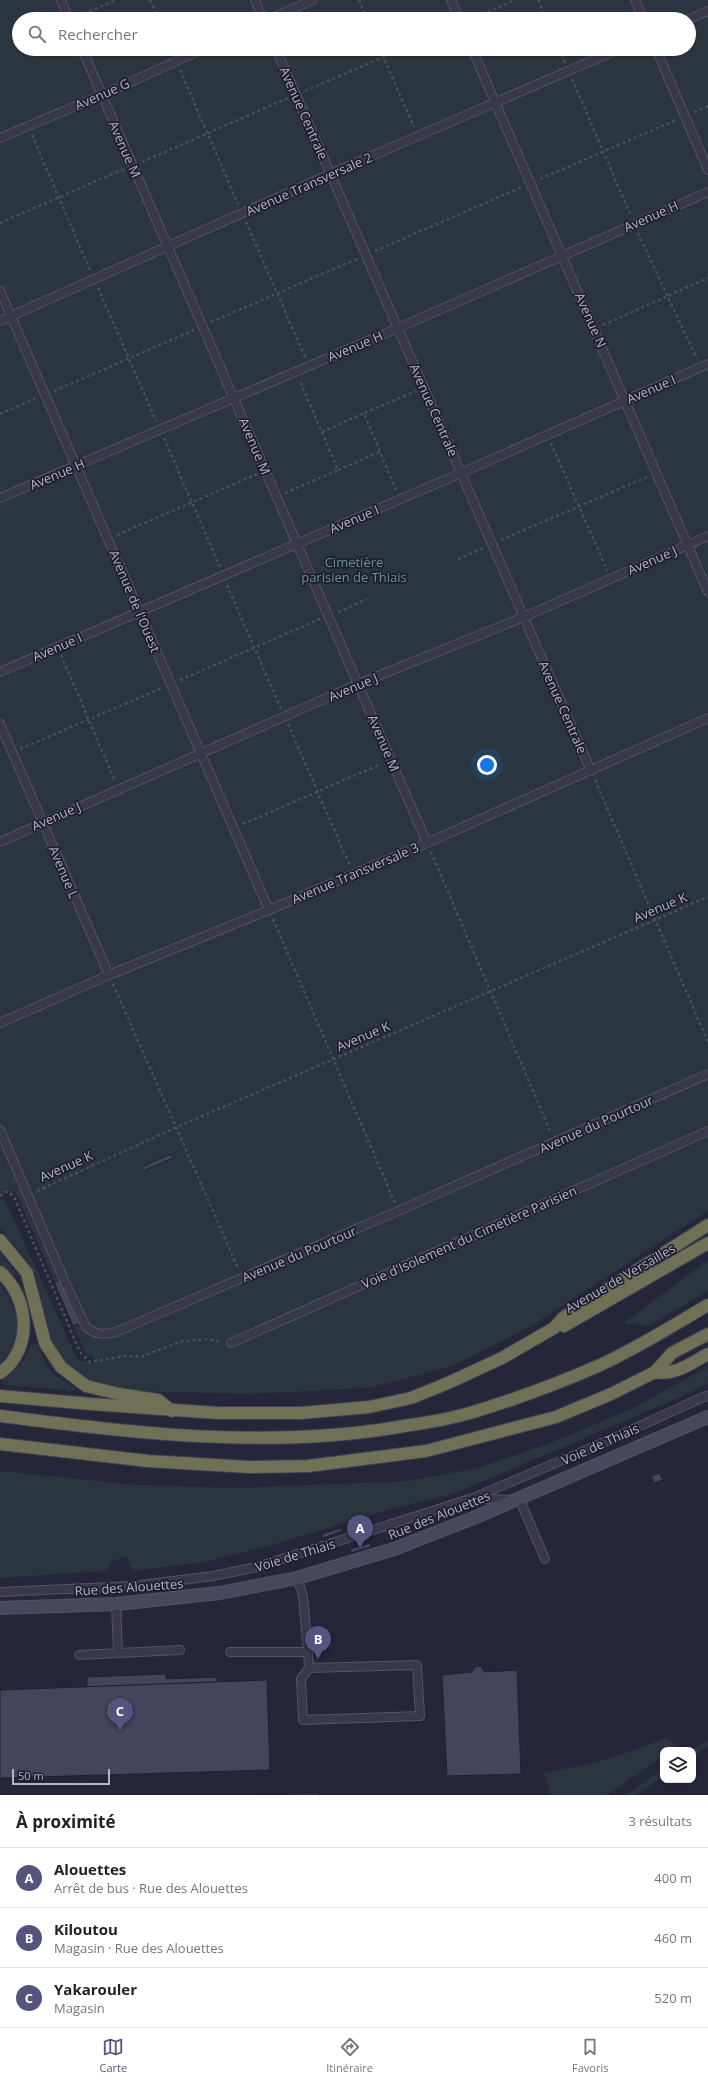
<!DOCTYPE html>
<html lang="fr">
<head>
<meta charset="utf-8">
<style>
  body { margin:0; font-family:"Open Sans",sans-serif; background:#f2f2f2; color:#222 }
  .controls { position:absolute; right:12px; bottom:12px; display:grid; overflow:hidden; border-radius:8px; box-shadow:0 1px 3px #0004 }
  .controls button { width:36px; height:36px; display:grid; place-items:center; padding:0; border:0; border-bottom:1px solid #e0e0e0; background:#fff; color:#222; font:20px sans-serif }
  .scale { position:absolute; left:12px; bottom:10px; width:98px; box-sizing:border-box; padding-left:4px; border:2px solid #b4b4c6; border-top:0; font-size:11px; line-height:14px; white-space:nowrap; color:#b4b4c6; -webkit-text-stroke:3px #1e1e30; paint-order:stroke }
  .you { position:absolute; left:487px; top:765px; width:14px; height:14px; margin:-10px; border:3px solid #fff; border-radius:50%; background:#1a73e8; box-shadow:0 0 0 6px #1a73e833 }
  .badge { display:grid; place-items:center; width:26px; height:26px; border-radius:50%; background:#54547e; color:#fff; font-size:13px; font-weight:700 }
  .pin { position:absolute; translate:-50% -33px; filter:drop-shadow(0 1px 2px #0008) }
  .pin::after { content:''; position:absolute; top:21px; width:14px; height:12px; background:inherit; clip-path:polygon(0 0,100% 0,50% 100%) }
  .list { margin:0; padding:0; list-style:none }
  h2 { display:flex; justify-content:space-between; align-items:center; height:52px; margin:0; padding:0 16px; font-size:17px }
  h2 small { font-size:13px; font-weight:400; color:#767676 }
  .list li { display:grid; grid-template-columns:26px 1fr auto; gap:12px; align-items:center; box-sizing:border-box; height:60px; padding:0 16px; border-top:1px solid #e0e0e0 }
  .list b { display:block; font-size:15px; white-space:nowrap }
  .list p { margin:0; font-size:13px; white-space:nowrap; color:#767676 }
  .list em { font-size:13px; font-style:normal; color:#767676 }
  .icon { flex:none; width:22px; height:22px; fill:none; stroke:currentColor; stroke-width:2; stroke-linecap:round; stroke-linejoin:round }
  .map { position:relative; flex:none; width:708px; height:1795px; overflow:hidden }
  .search { position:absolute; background:#fff; box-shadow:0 1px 3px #0004; left:12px; right:12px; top:12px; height:44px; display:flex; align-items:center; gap:10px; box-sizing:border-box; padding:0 14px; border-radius:22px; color:#767676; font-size:15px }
  .sheet { height:232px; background:#fff }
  nav { display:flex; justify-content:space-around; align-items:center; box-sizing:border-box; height:56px; border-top:1px solid #e0e0e0; background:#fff; font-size:11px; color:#767676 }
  nav a { display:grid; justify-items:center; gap:2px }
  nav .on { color:#54547e }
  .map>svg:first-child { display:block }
  .green { fill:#2a353f; fill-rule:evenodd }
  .building { fill:#44455c; stroke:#202032 }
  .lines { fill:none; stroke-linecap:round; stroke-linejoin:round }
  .lane-casing { stroke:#545466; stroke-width:10 }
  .secondary-casing { stroke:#545466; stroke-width:14 }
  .highway-casing { stroke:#414153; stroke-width:14 }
  .path { stroke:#47505b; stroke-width:2.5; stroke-dasharray:3 3; stroke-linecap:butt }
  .lane { stroke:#39394b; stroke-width:8 }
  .secondary { stroke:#47475e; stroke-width:12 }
  .highway { stroke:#707056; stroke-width:12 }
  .labels { text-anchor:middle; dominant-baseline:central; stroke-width:3.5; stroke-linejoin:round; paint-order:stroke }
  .street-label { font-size:13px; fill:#b4b4c6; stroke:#1e1e30 }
  .park-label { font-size:13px; fill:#6d9586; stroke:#1e1e30 }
</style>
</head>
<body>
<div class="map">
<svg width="708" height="1795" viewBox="0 0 708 1795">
  <rect width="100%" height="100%" fill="#25263a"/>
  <g class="green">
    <path d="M0,0H708V1211L528,1328L453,1366L369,1388L251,1394L129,1391L91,1381L63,1362L57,1354L48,1332L36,1276L24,1256L0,1228V1200L4,1198L77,1358L82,1361L97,1363L91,1355L87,1356L15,1191L12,1193L10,1191L0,1195ZM19,19H689V49H19Z"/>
    <path d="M0,1251L17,1275H14L0,1264Z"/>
    <path d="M708,1260V1291L648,1326L624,1323Z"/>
    <path d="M0,1284C19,1308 26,1341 0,1363Z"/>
    <path d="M31,1344H38C43,1365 55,1379 75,1387V1391L4,1385L2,1381C15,1370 27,1361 31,1344Z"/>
    <path d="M708,1367V1383L683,1396L453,1494L395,1508L272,1545L205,1562L132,1571L127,1556L112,1561L107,1571L0,1578V1471L138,1485L236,1488L408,1481L477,1468L548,1444L631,1409Z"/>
    <path d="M667,1737L677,1746L672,1750H663V1756L607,1795H551L543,1772C586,1767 628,1754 667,1737Z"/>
    <path d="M708,1740V1747L693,1757L692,1750Z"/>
    <path d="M663,1769V1777L636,1795H626Z"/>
  </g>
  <g class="building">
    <path d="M171,1154L173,1158L143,1171L142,1167Z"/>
    <path d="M61,1279L80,1323L73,1326L54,1282Z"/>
    <path d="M659,1473L663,1480L654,1483L651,1476Z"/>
    <path d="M341,1528L342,1531L323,1538L322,1534Z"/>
    <path d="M370,1543L371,1547L351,1553L350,1549Z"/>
    <path d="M480,1666L485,1672L517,1670L521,1774L447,1776L442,1675L472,1672L475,1667Z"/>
    <path d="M166,1674V1679L217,1677V1682L87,1687V1677Z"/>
    <path d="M267,1680L270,1770L0,1778V1690Z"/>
    <path d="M318,1793L319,1795H256Z"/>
  </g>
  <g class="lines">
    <g class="lane-casing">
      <g id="lane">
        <path d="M61,0L69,19"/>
        <path d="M255,0L263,19"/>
        <path d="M451,0L459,19"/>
        <path d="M635,0L643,19"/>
        <path d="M269,19L313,0"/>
        <path d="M689,19L708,11"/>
        <path d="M82,49L427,843"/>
        <path d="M276,49L591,771"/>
        <path d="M472,49L708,592"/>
        <path d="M656,49L708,170"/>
        <path d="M0,138L102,95L203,49"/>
        <path d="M0,291L269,910"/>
        <path d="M0,321L330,174L619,49"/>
        <path d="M0,498L398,328L708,192"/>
        <path d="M0,672L461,473L708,364"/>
        <path d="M0,724L109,975"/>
        <path d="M0,842L358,684L524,617L708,536"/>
        <path d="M0,1023L109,975L269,910L427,843L708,718"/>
        <path d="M0,1130L64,1280L86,1327C96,1335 103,1335 116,1332L398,1211L708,1074"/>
        <path d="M231,1343L708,1131"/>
        <path d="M476,1498L512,1500"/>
        <path d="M519,1498L545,1559"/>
        <path d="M297,1578L303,1596L308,1652L309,1668L301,1679L303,1720L420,1716L417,1665L309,1668"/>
        <path d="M0,1592L133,1586L213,1576L257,1567L473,1498L598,1445L708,1395"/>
        <path d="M116,1604L118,1653"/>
        <path d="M230,1652H308"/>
        <path d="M79,1655L180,1650"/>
      </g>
    </g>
    <g class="secondary-casing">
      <path id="secondary" d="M0,1608L116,1604L220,1593L297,1578L394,1549L476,1517L708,1417"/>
    </g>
    <g class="highway-casing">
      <g id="highway">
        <path d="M0,1240L27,1273L45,1343L61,1367L86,1386L119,1394L158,1400L172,1411"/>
        <path d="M0,1272C29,1297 34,1349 0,1373"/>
        <path d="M564,1326L708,1243"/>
        <path d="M655,1372C675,1376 691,1363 708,1354"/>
        <path d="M0,1396L91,1404L218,1413H301L369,1407L411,1398L448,1383L502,1358L554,1328L564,1317L708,1225"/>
        <path d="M0,1416C134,1433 270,1450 404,1426C426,1423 449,1419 470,1413C513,1400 557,1384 598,1366C636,1349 672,1326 708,1305"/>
        <path d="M0,1444L148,1461L249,1467L308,1466L426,1451L556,1417L611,1394L655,1372L672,1353L708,1334"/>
      </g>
    </g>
    <g class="path">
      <path d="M150,0L158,19"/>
      <path d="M359,0L367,19"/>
      <path d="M538,0L546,19"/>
      <path d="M78,16L116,0"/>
      <path d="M471,19L515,0"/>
      <path d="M380,49L414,127"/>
      <path d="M559,49L565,63"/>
      <path d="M180,70L238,204"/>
      <path d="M572,79L631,216"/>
      <path d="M305,91L402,49"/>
      <path d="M694,112L708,106"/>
      <path d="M32,135L90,270"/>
      <path d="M142,162L288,98"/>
      <path d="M540,179L676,120"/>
      <path d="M246,222L305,357"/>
      <path d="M0,223L124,169"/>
      <path d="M638,233L697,359"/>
      <path d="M375,251L522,187"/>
      <path d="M98,288L156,421"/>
      <path d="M211,322L357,259"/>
      <path d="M603,325L708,278"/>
      <path d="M54,391L194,330"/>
      <path d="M0,414L36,398"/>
      <path d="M322,432L364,413"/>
      <path d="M164,438L220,567"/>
      <path d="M551,443L607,570"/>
      <path d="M338,470L380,452"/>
      <path d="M396,490L364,413L416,391"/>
      <path d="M285,493L338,470L300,381"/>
      <path d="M117,535L257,474"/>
      <path d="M501,540L647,477"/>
      <path d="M458,559L484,548"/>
      <path d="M227,585L281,709"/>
      <path d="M338,612L367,599"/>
      <path d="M61,655L115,781"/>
      <path d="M180,680L320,619"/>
      <path d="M288,724L350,866"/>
      <path d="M20,749L162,688"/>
      <path d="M595,780L708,1042"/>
      <path d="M243,824L381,764"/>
      <path d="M431,852L551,1133"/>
      <path d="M273,919L395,1203"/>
      <path d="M113,984L238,1268"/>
      <path d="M37,1191L177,1127L708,897"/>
      <path d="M0,1196L5,1192H9L14,1197L80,1352L90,1362L125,1356L141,1357L179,1342L208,1339L222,1342"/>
    </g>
    <use href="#lane" class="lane"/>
    <use href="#secondary" class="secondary"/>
    <use href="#highway" class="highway"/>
  </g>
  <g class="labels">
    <g class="street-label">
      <text transform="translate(102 94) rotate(-24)">Avenue G</text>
      <text transform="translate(304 113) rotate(66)">Avenue Centrale</text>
      <text transform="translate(125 149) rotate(66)">Avenue M</text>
      <text transform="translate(309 184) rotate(-24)">Avenue Transversale 2</text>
      <text transform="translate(651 216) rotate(-24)">Avenue H</text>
      <text transform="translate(591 320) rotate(66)">Avenue N</text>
      <text transform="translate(355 346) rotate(-23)">Avenue H</text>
      <text transform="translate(651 389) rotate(-24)">Avenue I</text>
      <text transform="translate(434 410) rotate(66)">Avenue Centrale</text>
      <text transform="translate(255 446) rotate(67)">Avenue M</text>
      <text transform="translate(57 474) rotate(-23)">Avenue H</text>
      <text transform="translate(354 519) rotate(-23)">Avenue I</text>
      <text transform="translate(652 560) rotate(-24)">Avenue J</text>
      <text transform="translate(135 601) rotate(67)">Avenue de l'Ouest</text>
      <text transform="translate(57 647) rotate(-23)">Avenue I</text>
      <text transform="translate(353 687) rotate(-23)">Avenue J</text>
      <text transform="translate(563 707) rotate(66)">Avenue Centrale</text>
      <text transform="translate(384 743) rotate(67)">Avenue M</text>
      <text transform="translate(56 816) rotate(-24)">Avenue J</text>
      <text transform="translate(64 872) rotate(67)">Avenue L</text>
      <text transform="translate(355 873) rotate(-23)">Avenue Transversale 3</text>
      <text transform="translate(660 907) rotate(-23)">Avenue K</text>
      <text transform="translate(363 1036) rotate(-23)">Avenue K</text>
      <text transform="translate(596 1124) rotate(-24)">Avenue du Pourtour</text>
      <text transform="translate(66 1166) rotate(-24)">Avenue K</text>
      <text transform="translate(469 1237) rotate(-24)">Voie d'Isolement du Cimetière Parisien</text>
      <text transform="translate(299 1254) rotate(-23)">Avenue du Pourtour</text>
      <text transform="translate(620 1278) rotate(-30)">Avenue de Versailles</text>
      <text transform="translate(600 1444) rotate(-24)">Voie de Thiais</text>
      <text transform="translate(439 1515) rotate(-22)">Rue des Alouettes</text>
      <text transform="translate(295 1555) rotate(-17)">Voie de Thiais</text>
      <text transform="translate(129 1587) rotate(-4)">Rue des Alouettes</text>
    </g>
    <g class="park-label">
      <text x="354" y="562">Cimetière<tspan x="354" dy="15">parisien de Thiais</tspan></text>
    </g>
  </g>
</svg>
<div class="controls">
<button><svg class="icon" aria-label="layers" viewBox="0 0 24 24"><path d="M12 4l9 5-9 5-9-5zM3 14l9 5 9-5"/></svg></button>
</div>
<div class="scale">50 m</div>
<div class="you"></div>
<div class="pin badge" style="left:360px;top:1548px">A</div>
<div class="pin badge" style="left:318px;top:1659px">B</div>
<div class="pin badge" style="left:120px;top:1731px">C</div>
<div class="search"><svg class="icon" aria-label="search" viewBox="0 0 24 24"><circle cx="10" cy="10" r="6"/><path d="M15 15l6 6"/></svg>Rechercher</div>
</div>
<section class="sheet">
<h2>À proximité<small>3 résultats</small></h2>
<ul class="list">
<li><span class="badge">A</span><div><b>Alouettes</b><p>Arrêt de bus · Rue des Alouettes</p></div><em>400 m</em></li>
<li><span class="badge">B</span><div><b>Kiloutou</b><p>Magasin · Rue des Alouettes</p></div><em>460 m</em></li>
<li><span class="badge">C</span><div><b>Yakarouler</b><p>Magasin</p></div><em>520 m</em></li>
</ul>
</section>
<nav>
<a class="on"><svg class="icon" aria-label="map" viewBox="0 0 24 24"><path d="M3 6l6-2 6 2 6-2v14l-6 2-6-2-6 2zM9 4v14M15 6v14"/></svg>Carte</a>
<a><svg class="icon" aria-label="directions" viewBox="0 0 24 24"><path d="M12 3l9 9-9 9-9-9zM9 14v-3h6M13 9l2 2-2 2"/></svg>Itinéraire</a>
<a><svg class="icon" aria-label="saved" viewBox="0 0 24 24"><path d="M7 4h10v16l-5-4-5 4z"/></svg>Favoris</a>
</nav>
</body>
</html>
